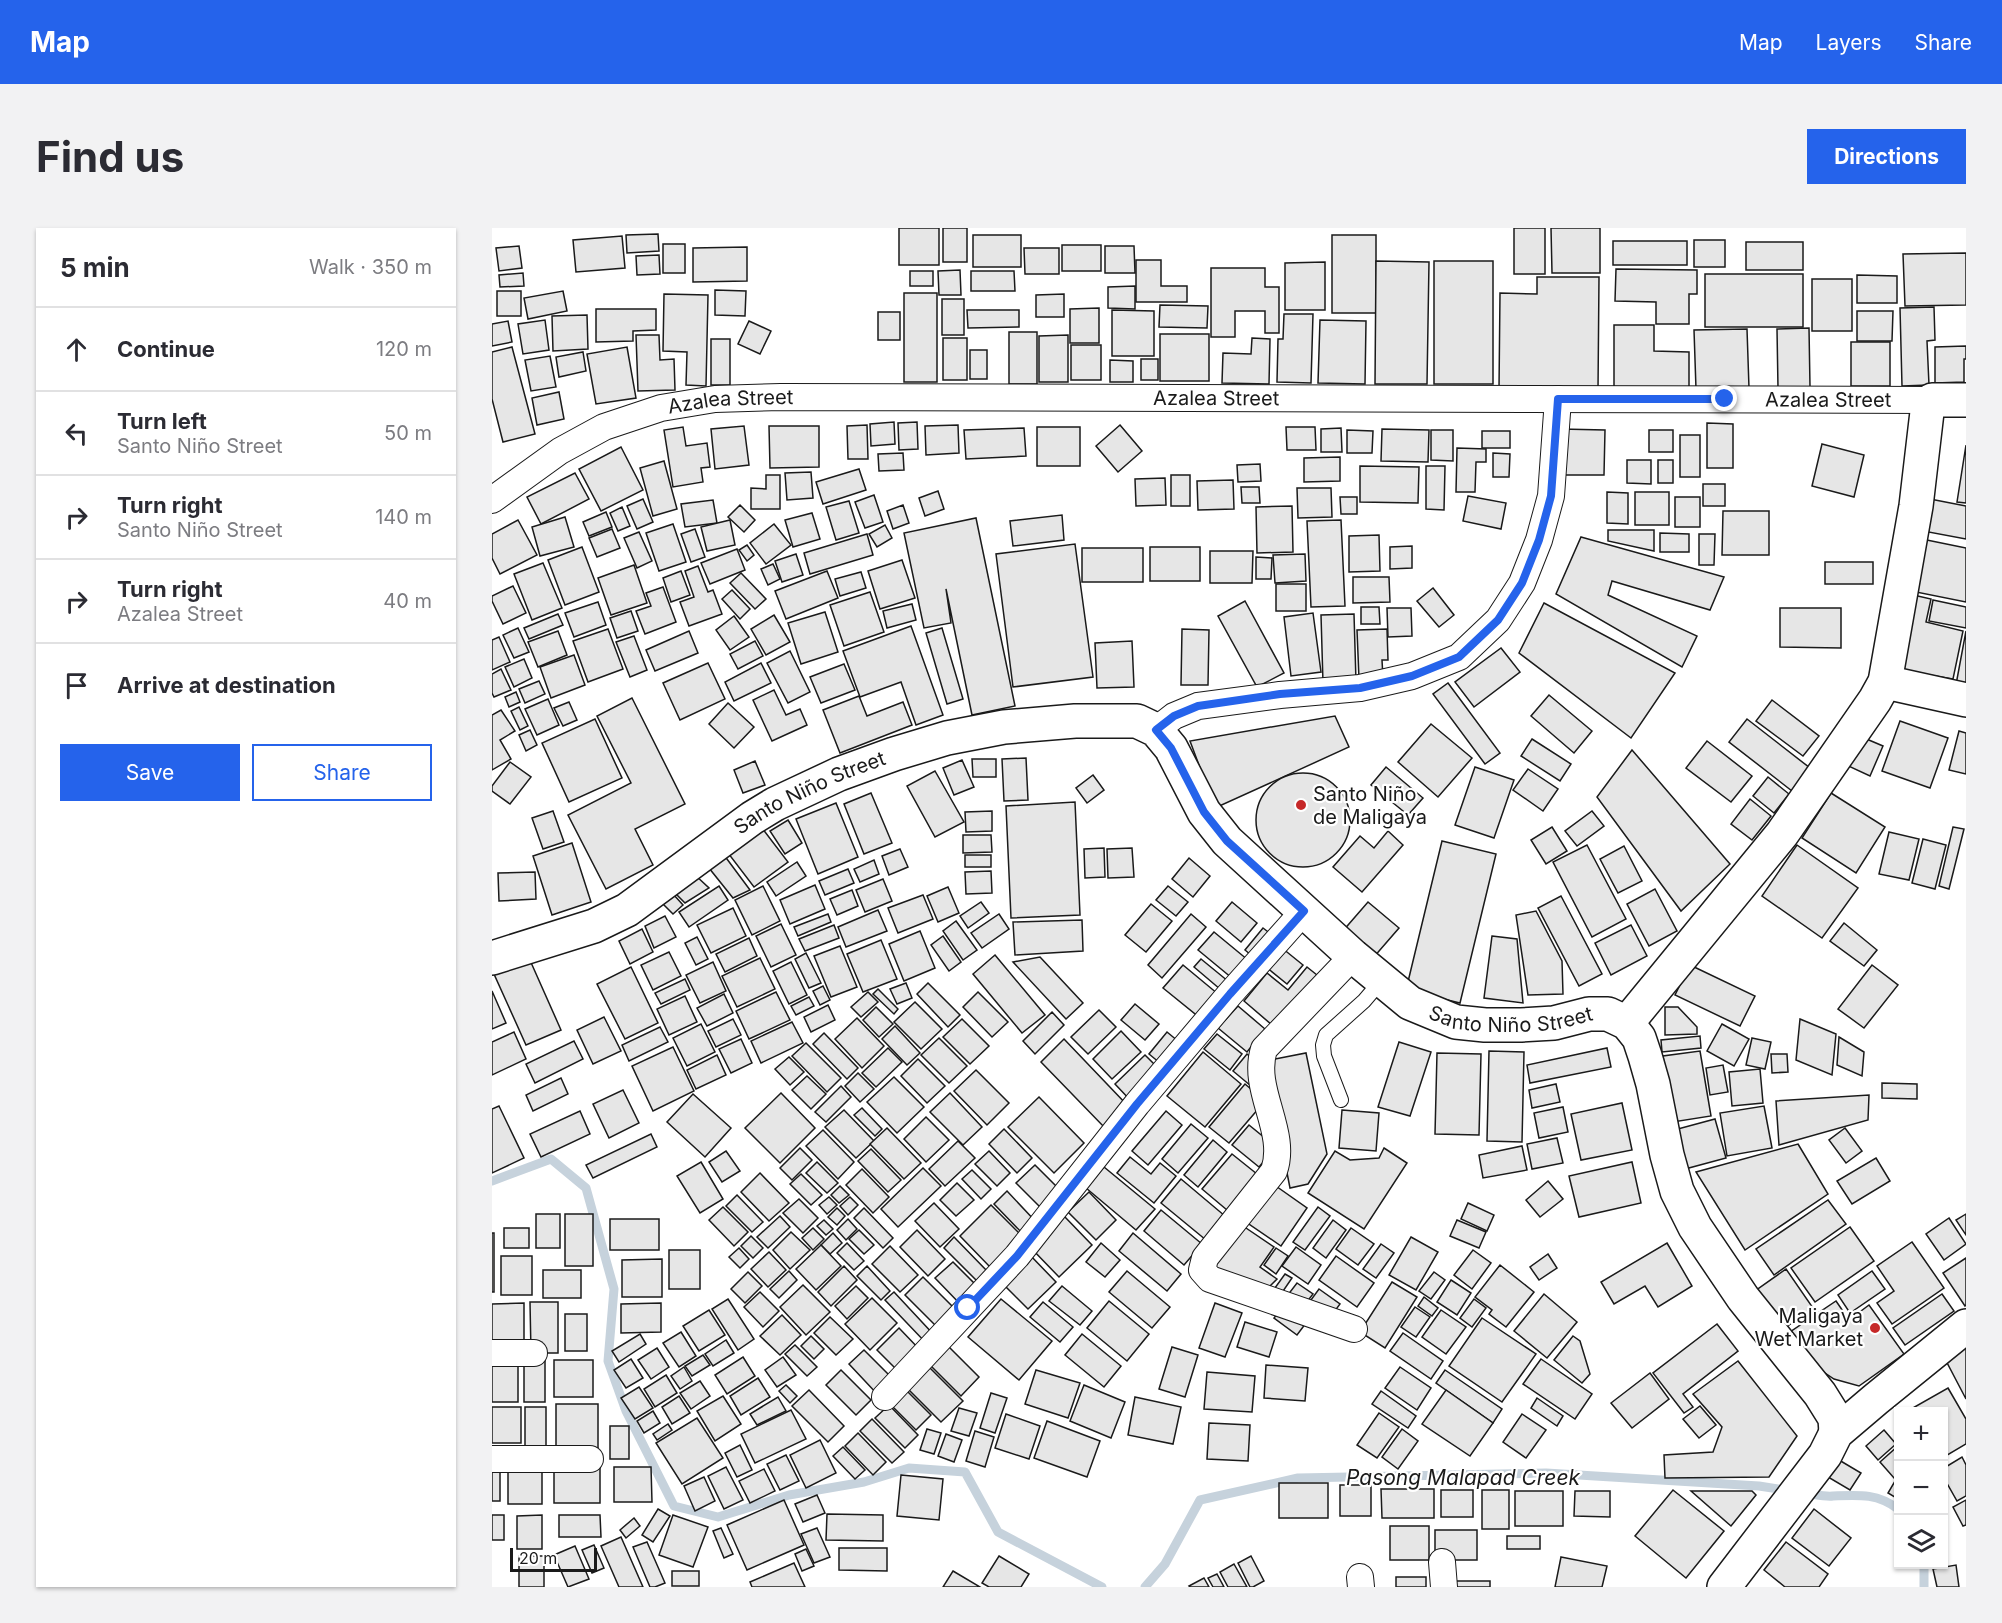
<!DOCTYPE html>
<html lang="en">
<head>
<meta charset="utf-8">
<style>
  body { margin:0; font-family:Inter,sans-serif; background:#f2f2f3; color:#2b2b33 }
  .controls { position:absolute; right:18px; bottom:18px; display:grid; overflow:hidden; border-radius:0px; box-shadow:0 2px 4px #0004 }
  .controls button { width:54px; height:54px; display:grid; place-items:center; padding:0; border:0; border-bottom:2px solid #e1e1e2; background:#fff; color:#2b2b33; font:30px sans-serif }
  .scale { position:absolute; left:18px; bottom:15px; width:87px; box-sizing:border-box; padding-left:6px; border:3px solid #1a1a1a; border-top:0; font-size:16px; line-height:21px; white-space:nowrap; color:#1a1a1a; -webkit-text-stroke:4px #fff; paint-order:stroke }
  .stop { position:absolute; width:18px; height:18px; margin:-14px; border:4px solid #2563eb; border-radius:50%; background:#fff }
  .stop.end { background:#2563eb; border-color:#fff; box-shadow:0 2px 6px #0008 }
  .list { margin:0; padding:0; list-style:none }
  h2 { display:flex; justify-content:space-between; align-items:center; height:78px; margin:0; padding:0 24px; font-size:26px }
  h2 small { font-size:20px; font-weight:400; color:#7c7c81 }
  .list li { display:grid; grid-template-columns:39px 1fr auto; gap:18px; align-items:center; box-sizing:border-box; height:84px; padding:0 24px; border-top:2px solid #e1e1e2 }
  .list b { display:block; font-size:22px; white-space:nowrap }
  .list p { margin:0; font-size:20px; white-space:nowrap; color:#7c7c81 }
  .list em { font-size:20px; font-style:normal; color:#7c7c81 }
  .actions { display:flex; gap:12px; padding:18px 24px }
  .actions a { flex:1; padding:14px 0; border:2px solid #2563eb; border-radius:0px; text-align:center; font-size:21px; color:#2563eb }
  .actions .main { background:#2563eb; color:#fff }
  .icon { flex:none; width:33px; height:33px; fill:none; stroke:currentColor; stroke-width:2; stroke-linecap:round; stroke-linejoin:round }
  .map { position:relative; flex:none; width:1474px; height:1359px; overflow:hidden; border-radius:0px }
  header { display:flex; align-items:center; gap:36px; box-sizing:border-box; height:84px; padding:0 30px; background:#2563eb; color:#fff }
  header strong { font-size:28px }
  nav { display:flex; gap:33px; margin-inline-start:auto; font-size:21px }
  .intro { display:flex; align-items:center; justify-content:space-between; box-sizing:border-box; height:144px; padding:0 36px }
  h1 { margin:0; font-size:42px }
  .button { padding:15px 27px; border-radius:0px; background:#2563eb; color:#fff; font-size:21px; font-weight:700 }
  main { display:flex; gap:36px; padding:0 36px }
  aside { flex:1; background:#fff; border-radius:0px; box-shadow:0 2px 4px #0004 }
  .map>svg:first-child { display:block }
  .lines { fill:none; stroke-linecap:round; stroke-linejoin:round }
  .stream { stroke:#c6d2dc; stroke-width:9 }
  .building { fill:#e6e6e6; stroke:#1a1a1a; stroke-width:1.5 }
  .lane-casing { stroke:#1a1a1a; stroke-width:16 }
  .street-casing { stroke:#1a1a1a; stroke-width:28 }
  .secondary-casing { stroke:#1a1a1a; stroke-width:36 }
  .lane { stroke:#fff; stroke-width:14 }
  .street { stroke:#fff; stroke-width:26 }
  .secondary { stroke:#fff; stroke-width:33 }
  .route { stroke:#2563eb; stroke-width:8 }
  .poi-dot { fill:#c62828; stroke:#fff; stroke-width:2 }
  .labels { text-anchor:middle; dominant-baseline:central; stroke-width:4.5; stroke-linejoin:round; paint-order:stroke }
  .street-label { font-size:20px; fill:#1a1a1a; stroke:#fff }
  .poi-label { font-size:20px; fill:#1a1a1a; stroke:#fff; text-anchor:start }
  .water-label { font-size:21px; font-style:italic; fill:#1a1a1a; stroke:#fff }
</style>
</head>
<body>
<header>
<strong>Map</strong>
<nav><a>Map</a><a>Layers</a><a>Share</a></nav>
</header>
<div class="intro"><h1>Find us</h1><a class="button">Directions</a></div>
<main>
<aside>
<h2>5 min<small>Walk · 350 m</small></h2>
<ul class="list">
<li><svg class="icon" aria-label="ahead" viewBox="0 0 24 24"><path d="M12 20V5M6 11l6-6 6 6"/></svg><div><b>Continue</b></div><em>120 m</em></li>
<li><svg class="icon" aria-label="left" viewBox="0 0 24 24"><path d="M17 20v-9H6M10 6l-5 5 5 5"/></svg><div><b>Turn left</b><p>Santo Niño Street</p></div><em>50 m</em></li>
<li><svg class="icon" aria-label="right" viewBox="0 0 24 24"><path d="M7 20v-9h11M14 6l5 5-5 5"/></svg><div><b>Turn right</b><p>Santo Niño Street</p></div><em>140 m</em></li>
<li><svg class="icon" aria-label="right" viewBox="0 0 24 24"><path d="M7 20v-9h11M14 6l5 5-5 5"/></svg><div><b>Turn right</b><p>Azalea Street</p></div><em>40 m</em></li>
<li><svg class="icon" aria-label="arrive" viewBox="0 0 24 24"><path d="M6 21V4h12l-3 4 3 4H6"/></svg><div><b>Arrive at destination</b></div></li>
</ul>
<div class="actions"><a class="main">Save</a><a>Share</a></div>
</aside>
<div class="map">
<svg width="1474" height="1359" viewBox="0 0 1474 1359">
  <rect width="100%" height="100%" fill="#fff"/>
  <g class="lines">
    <g class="stream">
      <path d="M0,953L59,931L94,960L122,1061L116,1133L134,1183L182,1278L226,1289L297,1267L372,1254L417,1240L473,1244L506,1304L610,1359"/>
      <path d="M1312,1265C1322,1266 1332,1269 1341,1268C1366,1267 1385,1265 1406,1281"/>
      <path d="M1432,1336V1359"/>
      <path d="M653,1359L673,1336L708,1272L806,1250L1054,1245L1267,1258L1299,1263"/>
    </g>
  </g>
  <g class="building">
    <rect x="407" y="0" width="40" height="37"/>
    <rect x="451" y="0" width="24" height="34"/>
    <rect x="1022" y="0" width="31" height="46"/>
    <path d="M1059,0H1108V45H1060Z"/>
    <path d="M166,6L167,23L135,25L134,7Z"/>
    <rect x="481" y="7" width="48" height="32"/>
    <rect x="840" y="7" width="44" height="78"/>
    <path d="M130,8L133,40L84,44L81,12Z"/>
    <rect x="1202" y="12" width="31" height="27"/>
    <rect x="1121" y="13" width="74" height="24"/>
    <rect x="1254" y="14" width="57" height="28"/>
    <rect x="171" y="16" width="22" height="29"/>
    <rect x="570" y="17" width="39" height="26"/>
    <path d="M27,18L30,40L7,43L4,20Z"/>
    <path d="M613,18H642L643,45H613Z"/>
    <path d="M255,19V53L201,54V20Z"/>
    <path d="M532,20H567V46H533Z"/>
    <path d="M1474,25V77L1413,78L1411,26Z"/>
    <path d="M167,27L168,46L145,47L144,28Z"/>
    <path d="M644,32H669V58H695V74H644Z"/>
    <path d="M884,33L937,34L935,156H883Z"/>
    <rect x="942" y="33" width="59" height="123"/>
    <path d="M833,34V82H793V35Z"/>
    <path d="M719,40H773V59H787V105H773V83H743V109H719Z"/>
    <path d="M1124,41L1205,42V66H1197V96H1164V74L1123,73Z"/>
    <path d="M468,42L469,67H447L446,43Z"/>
    <rect x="418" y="43" width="23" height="15"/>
    <path d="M479,43H522L523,63H479Z"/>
    <path d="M31,45L32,58L8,59L7,47Z"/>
    <rect x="1213" y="46" width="98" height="53"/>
    <path d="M1365,47L1405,48V75H1365Z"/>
    <path d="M1045,49H1107L1106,162L1007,161L1008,65L1045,66Z"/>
    <rect x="1320" y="51" width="40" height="52"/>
    <path d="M643,58V81L616,80V59Z"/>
    <path d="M223,62L254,63L253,88L223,87Z"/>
    <rect x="5" y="63" width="24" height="25"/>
    <path d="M71,63L75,83L36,91L32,70Z"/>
    <rect x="412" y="65" width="33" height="89"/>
    <path d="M172,66L216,67L214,158L194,157L195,124L171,123Z"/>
    <path d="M572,66V89H544V67Z"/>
    <rect x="450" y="71" width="22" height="36"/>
    <path d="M668,77L716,78L715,100L667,99Z"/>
    <path d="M1442,79L1443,112L1435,113L1437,157L1410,158L1408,80Z"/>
    <path d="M607,80V115H578V81Z"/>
    <path d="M104,81H164V102L141,103V113L104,114Z"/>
    <path d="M475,82H527V99L476,100Z"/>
    <path d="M620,82L662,83V128H620Z"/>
    <path d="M1365,83H1401L1400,113H1365Z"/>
    <rect x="386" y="84" width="22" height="28"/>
    <path d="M792,86H821L819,155L785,154L786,111H791Z"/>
    <path d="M95,87L96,121L61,123L60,88Z"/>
    <path d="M53,92L57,122L31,126L26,96Z"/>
    <path d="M828,92L874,93L873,156L826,155Z"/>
    <path d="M16,93L20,114L0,118V96Z"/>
    <path d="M257,93L279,103L268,126L246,116Z"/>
    <path d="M1122,97H1162V123L1197,124V160L1122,159Z"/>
    <path d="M1317,100L1318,159L1286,160L1285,101Z"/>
    <path d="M1255,101L1257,160L1204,161L1202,102Z"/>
    <rect x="517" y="104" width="28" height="52"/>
    <rect x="668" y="106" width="49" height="47"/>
    <path d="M144,107H167L168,132L182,131L183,162L146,163Z"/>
    <path d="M576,107V154H547V108Z"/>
    <rect x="451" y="110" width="24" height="42"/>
    <path d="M760,110L778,111L777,156L730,155L731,125L759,126Z"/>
    <rect x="219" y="111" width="19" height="46"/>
    <rect x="1359" y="114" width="39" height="44"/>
    <rect x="579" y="117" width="30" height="35"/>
    <path d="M1474,118V131H1472V154L1443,155V119Z"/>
    <path d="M20,119L43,206L11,214L0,171V124Z"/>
    <path d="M135,119L144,170L104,176L95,126Z"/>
    <rect x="478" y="122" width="17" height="29"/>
    <path d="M91,124L94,143L67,149L64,129Z"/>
    <path d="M58,128L64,159L39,163L33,132Z"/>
    <rect x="649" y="131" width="17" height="21"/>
    <path d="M618,132L641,133V154H618Z"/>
    <path d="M67,164L72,191L45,197L40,170Z"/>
    <path d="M402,194L403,216L379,218L378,196Z"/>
    <path d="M425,194L426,221L407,222L406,195Z"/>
    <path d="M1215,195L1241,196V240H1215Z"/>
    <path d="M375,197L376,231H356L355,198Z"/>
    <path d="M466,197L467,225L434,227L433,198Z"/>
    <path d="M628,197L650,223L626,244L604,218Z"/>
    <path d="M252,198L257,237L223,241L219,201Z"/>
    <path d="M277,198H327V239L278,240Z"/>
    <path d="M191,199L194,218L215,215L218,239L209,240L211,254L181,259L172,202Z"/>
    <rect x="545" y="199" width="43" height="39"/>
    <path d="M794,199H823L824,222H795Z"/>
    <path d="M532,200L534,228L474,231L472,202Z"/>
    <path d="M849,200L850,224H829V201Z"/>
    <path d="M890,201L937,202L936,234L889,233Z"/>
    <path d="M1068,201L1113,202L1112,247H1068Z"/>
    <path d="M855,202L881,203L880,225H855Z"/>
    <path d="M939,202H961V233L939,232Z"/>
    <rect x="1157" y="202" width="24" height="22"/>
    <rect x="990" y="203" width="28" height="17"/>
    <rect x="1188" y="207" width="20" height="42"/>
    <path d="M1330,216L1372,227L1362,269L1320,258Z"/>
    <path d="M1474,217V275L1465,274Z"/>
    <path d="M129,219L151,262L109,283L87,241Z"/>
    <path d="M965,220L994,221V234H984L983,264H964Z"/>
    <path d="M411,225L412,242L387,243L386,226Z"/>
    <path d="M1001,225L1018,226L1017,249H1001Z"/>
    <path d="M848,229V253L812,254V230Z"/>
    <path d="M1135,232H1159V256L1135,255Z"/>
    <rect x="1166" y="232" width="15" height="23"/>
    <path d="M172,233L185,281L161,288L148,240Z"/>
    <path d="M768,236L769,253L746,254L745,237Z"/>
    <path d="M868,238L927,239L926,275L868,274Z"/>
    <path d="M934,238H953L952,282L934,281Z"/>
    <path d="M367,241L374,262L331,276L324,254Z"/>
    <path d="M319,244L321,270L295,272L293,245Z"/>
    <path d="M83,245L97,271L49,296L35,269Z"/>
    <path d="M274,247H288V281H259V260L274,261Z"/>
    <rect x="679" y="247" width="19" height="31"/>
    <path d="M673,250L674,277L644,278L643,251Z"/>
    <path d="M741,252L742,281L706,282L705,253Z"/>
    <rect x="1211" y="256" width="22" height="22"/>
    <path d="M749,259H767L768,275H750Z"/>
    <path d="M805,260H839L840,289L806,290Z"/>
    <path d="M446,263L452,281L433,288L427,270Z"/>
    <path d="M1115,264L1136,265V296L1115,295Z"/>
    <rect x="1143" y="264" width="34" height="33"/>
    <path d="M382,267L391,294L373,300L363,274Z"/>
    <path d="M976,268L1014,275L1009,301L971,293Z"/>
    <path d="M848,269H865V286H849Z"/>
    <rect x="1183" y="269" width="25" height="30"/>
    <path d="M151,271L161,294L145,301L135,278Z"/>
    <path d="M1438,271L1474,278V311L1431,303Z"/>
    <path d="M221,272L225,295L193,299L189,276Z"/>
    <path d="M357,273L367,305L344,312L334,279Z"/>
    <path d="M248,277L263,292L252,304L236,289Z"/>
    <path d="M411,277L417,295L401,301L395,283Z"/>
    <path d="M800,278L801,324L765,325L764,279Z"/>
    <path d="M130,279L138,298L126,303L118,285Z"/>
    <path d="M1231,283H1277V327H1230Z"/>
    <path d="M114,284L120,299L97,308L91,294Z"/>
    <path d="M320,285L328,311L301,319L293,292Z"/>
    <path d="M570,287L572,312L521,318L518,293Z"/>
    <path d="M73,289L82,319L48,328L40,299Z"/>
    <path d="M484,290L523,478L480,487L454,361L459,395L432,400L412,305Z"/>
    <path d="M26,292L45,327L8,346L0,330V306Z"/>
    <path d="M238,292L243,317L215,323L209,299Z"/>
    <path d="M849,292L853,378L819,379L815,293Z"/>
    <path d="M181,296L194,334L167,343L154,305Z"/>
    <path d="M282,296L299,317L274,336L258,315Z"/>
    <path d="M393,297L400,310L385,319L377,306Z"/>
    <path d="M120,301L128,320L105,329L97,310Z"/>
    <path d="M203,301L213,329L199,334L189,306Z"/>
    <path d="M1116,302H1162V323L1116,313Z"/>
    <path d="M147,304L160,333L145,340L132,310Z"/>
    <path d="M1168,305L1197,306V324H1168Z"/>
    <path d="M375,306L381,327L318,346L312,325Z"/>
    <path d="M1207,306H1223L1222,337H1207Z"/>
    <path d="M887,307L888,343L857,344V308Z"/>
    <path d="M1089,309L1232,349L1218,382L1120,353L1116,367L1205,408L1190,439L1064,366Z"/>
    <path d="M1425,310L1474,320V374L1414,362Z"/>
    <path d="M583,316L601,449L521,459L504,326Z"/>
    <path d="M255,317L262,327L255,333L247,322Z"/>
    <path d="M920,318V340L898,341V319Z"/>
    <path d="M90,319L107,364L73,377L56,332Z"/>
    <rect x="658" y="319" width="50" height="34"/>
    <rect x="590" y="320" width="61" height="34"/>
    <path d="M245,321L253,342L218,356L209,335Z"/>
    <path d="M718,323H761L760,355H718Z"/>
    <path d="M304,326L311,347L290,354L283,333Z"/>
    <path d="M813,326L814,353L783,355L781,327Z"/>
    <path d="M764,329L780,330L779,351H764Z"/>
    <path d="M410,332L423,370L388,381L376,343Z"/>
    <rect x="1333" y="334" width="48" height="22"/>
    <path d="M51,335L70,380L40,392L22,346Z"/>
    <path d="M281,336L288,351L276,357L269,341Z"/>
    <path d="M142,337L155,375L119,387L106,350Z"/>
    <path d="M206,338L216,364L221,362L230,386L197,398L188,374L202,369L193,343Z"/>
    <path d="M189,343L198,367L179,374L171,350Z"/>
    <path d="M335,343L346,370L294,391L283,363Z"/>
    <path d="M369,344L374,360L348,368L343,351Z"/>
    <path d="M249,345L274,371L263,381L238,355Z"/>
    <path d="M861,349H897L898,374L861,375Z"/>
    <rect x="784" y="356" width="30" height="27"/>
    <path d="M21,358L34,385L11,396L0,373V368Z"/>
    <path d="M171,359L184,394L153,406L144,383L159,378L154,365Z"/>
    <path d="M941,360L962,387L947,399L925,373Z"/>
    <path d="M240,362L258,381L248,391L230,371Z"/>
    <path d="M378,364L392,404L352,418L338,377Z"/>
    <path d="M1417,366L1439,371L1434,394L1471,403L1461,451L1402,441Z"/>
    <path d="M1441,372L1474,379V400L1437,393Z"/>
    <path d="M753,373L792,445L765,459L726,388Z"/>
    <path d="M106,374L114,397L82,409L73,385Z"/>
    <path d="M1052,375L1183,445L1139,510L1027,425Z"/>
    <path d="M420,376L424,392L395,400L391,383Z"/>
    <path d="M869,379H887L888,396H869Z"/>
    <path d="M895,380H919L920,408L896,409Z"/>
    <path d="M1288,380H1349V420L1288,419Z"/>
    <path d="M139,383L146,403L125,410L118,390Z"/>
    <path d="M333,384L346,424L309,436L296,395Z"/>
    <path d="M821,385L829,444L799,448L792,389Z"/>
    <path d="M66,386L71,397L37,411L32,400Z"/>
    <path d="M862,386L864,454L831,455L829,387Z"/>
    <path d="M282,387L298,414L274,427L259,401Z"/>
    <path d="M242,388L257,409L238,422L224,402Z"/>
    <path d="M419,398L451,487L424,497L409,454L368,469L351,423Z"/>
    <path d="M26,400L37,424L22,430L11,407Z"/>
    <path d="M450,400L471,471L455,476L434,405Z"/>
    <path d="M116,401L131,441L96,454L81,413Z"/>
    <path d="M690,401L717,402L716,457H689Z"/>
    <path d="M895,401L896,432H890L891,450L867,451L865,402Z"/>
    <path d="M66,403L75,427L46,439L36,414Z"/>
    <path d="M197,403L206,425L163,443L154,422Z"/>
    <path d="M1474,403V464L1463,462Z"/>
    <path d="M142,408L155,442L138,449L124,414Z"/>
    <path d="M7,409L18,434L0,442V412Z"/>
    <path d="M263,413L271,428L246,441L238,426Z"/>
    <path d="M640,413L642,459L605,460L603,415Z"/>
    <path d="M1009,420L1028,444L982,479L963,454Z"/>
    <path d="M298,423L318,464L296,475L275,435Z"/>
    <path d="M82,427L93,457L59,470L48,439Z"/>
    <path d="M32,431L40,450L22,459L13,439Z"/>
    <path d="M216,435L233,471L188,492L171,455Z"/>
    <path d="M269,435L279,455L242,473L233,454Z"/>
    <path d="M352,436L363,462L329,475L318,449Z"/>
    <path d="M9,441L19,462L2,469L0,465V446Z"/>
    <path d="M47,453L53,466L33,475L27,461Z"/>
    <path d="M956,455L1008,525L993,536L941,466Z"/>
    <path d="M282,462L294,487L308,481L315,497L280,513L261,472Z"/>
    <path d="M24,464L28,474L17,479L13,469Z"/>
    <path d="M1057,467L1100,503L1082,525L1039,488Z"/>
    <path d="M367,468L375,488L411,474L420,497L348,525L331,482Z"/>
    <path d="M140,470L193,576L143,601L161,637L114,661L76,587L139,555L105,488Z"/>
    <path d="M56,471L67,497L45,507L33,481Z"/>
    <path d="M1280,472L1327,508L1311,528L1264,493Z"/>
    <path d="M77,474L85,492L71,498L62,480Z"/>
    <path d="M236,475L262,499L242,520L217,496Z"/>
    <path d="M27,479L36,498L28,502L19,483Z"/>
    <path d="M9,482L23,503L8,512L19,531L0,542V487Z"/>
    <path d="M843,488L857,519L723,580L698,513Z"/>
    <path d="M103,491L130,550L77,574L50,515Z"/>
    <path d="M1255,491L1318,540L1300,563L1237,514Z"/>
    <path d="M1408,493L1456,510L1438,560L1390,543Z"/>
    <path d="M939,496L980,530L946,569L906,534Z"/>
    <path d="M38,502L45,517L34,523L27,507Z"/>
    <path d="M1467,503L1474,505V546L1457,542Z"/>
    <path d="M1365,507L1391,518L1378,548L1352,536Z"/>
    <path d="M1040,511L1079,536L1068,553L1029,528Z"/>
    <path d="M1215,513L1260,548L1239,574L1194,540Z"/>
    <path d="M1140,522L1238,636L1189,683L1105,569Z"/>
    <path d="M534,530L536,572L512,573L510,531Z"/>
    <path d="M480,531H504V549H481Z"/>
    <path d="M470,532L482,559L462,567L451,540Z"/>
    <path d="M263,533L273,557L251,565L242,542Z"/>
    <path d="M18,534L39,549L18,576L0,563V558Z"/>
    <path d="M894,539L931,570L916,587L879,557Z"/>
    <path d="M983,539L1022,552L1002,610L963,597Z"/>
    <path d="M1036,541L1066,561L1051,583L1021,562Z"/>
    <path d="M443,543L472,594L443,609L415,558Z"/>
    <circle cx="811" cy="592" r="47"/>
    <path d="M601,547L612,562L595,575L584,560Z"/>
    <path d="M1276,549L1297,566L1282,585L1261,568Z"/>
    <path d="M379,565L400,615L372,626L352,576Z"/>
    <path d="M1339,565L1393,599L1364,645L1310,610Z"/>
    <path d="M1258,571L1279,588L1260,612L1239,596Z"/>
    <path d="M583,574L588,687L519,690L514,578Z"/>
    <path d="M344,575L366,629L326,646L304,591Z"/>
    <path d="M61,583L72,614L51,621L40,590Z"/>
    <path d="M500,583V603L474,604L473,584Z"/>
    <path d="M1100,583L1112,598L1085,618L1073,603Z"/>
    <path d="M296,592L310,615L293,626L278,603Z"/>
    <path d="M1060,599L1075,623L1054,636L1039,612Z"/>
    <path d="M1461,599L1472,601L1457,661L1447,658Z"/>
    <path d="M270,600L296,634L262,659L236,625Z"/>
    <path d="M896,603L911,617L870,664L841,639L868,608L882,620Z"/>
    <path d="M1397,604L1427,611L1417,652L1387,646Z"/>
    <path d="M471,607H499L500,624L471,625Z"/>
    <path d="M1431,611L1454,617L1443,661L1420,655Z"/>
    <path d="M950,613L1004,626L968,775L914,762Z"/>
    <path d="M80,615L99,674L60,687L41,628Z"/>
    <path d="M1095,617L1134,691L1100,709L1061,634Z"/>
    <path d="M1305,617L1366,660L1330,710L1270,668Z"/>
    <path d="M1132,618L1150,653L1126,665L1108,631Z"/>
    <path d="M612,620L613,649L593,650L592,621Z"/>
    <path d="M640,620L642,649L616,650L615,621Z"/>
    <path d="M408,621L416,639L397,647L390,628Z"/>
    <path d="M232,627L258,662L241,670L217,640Z"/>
    <rect x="473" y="627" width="26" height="12"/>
    <path d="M697,630L718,648L701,669L680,651Z"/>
    <path d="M382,632L387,646L368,654L362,641Z"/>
    <path d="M305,634L314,648L284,668L275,654Z"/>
    <path d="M356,641L362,655L333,667L327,653Z"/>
    <path d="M499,643L500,665L474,666L473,644Z"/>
    <path d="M43,644L44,671L7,673L6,645Z"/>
    <path d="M202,646L217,660L193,675L184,666Z"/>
    <path d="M391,651L400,673L373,684L364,662Z"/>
    <path d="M323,657L333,681L298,696L288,672Z"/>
    <path d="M227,658L236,672L197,699L187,684Z"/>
    <path d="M271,658L288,693L260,707L243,672Z"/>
    <path d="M676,658L696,674L684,688L664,672Z"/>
    <path d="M456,659L467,685L446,694L435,668Z"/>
    <path d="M1163,661L1185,703L1157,718L1135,676Z"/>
    <path d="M360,662L366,678L345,687L338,671Z"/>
    <path d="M181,666L191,677L181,686L171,676Z"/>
    <path d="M431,667L441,691L406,705L396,680Z"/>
    <path d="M1069,668L1110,746L1087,758L1046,680Z"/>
    <path d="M489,674L497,685L476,700L468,688Z"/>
    <path d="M740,674L765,695L749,714L724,693Z"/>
    <path d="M876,674L907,700L881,730L850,704Z"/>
    <path d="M659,676L680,693L654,724L633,707Z"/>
    <path d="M241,680L254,708L219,725L205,697Z"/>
    <path d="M386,682L395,703L354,719L346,699Z"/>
    <path d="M1044,683L1070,733L1071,766L1036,767L1024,687Z"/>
    <path d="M336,686L339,694L306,708L302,699Z"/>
    <path d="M507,686L517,701L490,720L479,705Z"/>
    <path d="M699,686L714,699L670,750L656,737Z"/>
    <path d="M173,688L184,709L162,720L153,698Z"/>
    <path d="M590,692L591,723L523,727L521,694Z"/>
    <path d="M464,693L485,722L471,732L451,703Z"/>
    <path d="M1352,695L1385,722L1372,738L1338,713Z"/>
    <path d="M289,696L304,727L279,739L264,708Z"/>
    <path d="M342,697L347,710L313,723L307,711Z"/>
    <path d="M1139,697L1155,728L1119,747L1103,715Z"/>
    <path d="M771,700L784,710L765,732L753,722Z"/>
    <path d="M150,701L161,724L138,736L127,713Z"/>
    <path d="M428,703L443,740L412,753L397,716Z"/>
    <path d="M722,704L762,737L746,755L706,722Z"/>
    <path d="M451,708L469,734L457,743L439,717Z"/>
    <path d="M1000,708L1025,711L1031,775L992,770Z"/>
    <path d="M205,709L216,731L204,737L193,715Z"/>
    <path d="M257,710L265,728L233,744L224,726Z"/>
    <path d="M389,712L405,751L371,764L355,726Z"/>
    <path d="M348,718L365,759L339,769L322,728Z"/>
    <path d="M790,720L811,737L795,756L774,739Z"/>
    <path d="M177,724L189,748L161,762L149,737Z"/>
    <path d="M314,725L329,755L317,760L303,731Z"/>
    <path d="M503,727L553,787L530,805L481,746Z"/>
    <path d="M548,729L591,775L574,791L521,734Z"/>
    <path d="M37,730L69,802L34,817L2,746Z"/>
    <path d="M268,730L283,761L245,779L230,748Z"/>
    <path d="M709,731L742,758L735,767L702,739Z"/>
    <path d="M221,734L234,763L208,775L194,747Z"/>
    <path d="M299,734L315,767L297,776L281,743Z"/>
    <path d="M691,737L732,771L713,794L671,760Z"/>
    <path d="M1198,737L1263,768L1248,798L1183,767Z"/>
    <path d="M1380,737L1406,757L1372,800L1346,781Z"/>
    <path d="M139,739L166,795L133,811L105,756Z"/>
    <path d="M815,739L830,751L787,803L752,773L775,745L796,762Z"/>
    <path d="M193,751L198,762L169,776L163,765Z"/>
    <path d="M414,755L420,770L405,776L398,761Z"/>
    <path d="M436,755L468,787L456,799L425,766Z"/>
    <path d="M331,758L338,772L328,777L321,763Z"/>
    <path d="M386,761L406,781L402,786L381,766Z"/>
    <path d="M0,763L14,795L0,801Z"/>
    <path d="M284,764L298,792L257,811L244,783Z"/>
    <path d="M376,764L386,774L369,789L359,779Z"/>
    <path d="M486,764L516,794L500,809L471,779Z"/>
    <path d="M232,766L241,785L215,798L205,780Z"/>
    <path d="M193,768L205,794L177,807L165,781Z"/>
    <path d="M317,769L322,778L304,787L299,778Z"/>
    <path d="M423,774L450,801L429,821L402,794Z"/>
    <path d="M643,776L667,796L653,812L629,792Z"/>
    <path d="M336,777L343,792L319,804L312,789Z"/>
    <path d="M746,778L773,801L755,824L726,800Z"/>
    <path d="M384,779L401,796L387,809L371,792Z"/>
    <path d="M1173,779H1186L1205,799V806L1173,807Z"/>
    <path d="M607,782L624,799L596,826L579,809Z"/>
    <path d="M560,784L572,797L543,826L531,813Z"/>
    <path d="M112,789L129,823L101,836L85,802Z"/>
    <path d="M365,790L392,818L370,840L343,811Z"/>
    <path d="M241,791L249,807L224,819L216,803Z"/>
    <path d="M470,791L497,818L478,836L451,809Z"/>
    <path d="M1308,791L1344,806L1340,847L1304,832Z"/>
    <path d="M300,794L311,815L269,835L259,813Z"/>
    <path d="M209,796L223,824L195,838L181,810Z"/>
    <path d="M1230,796L1257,811L1242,838L1215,823Z"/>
    <path d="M403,798L428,825L415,837L390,811Z"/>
    <path d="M168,799L176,814L137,833L130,817Z"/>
    <path d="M629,803L649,824L620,851L601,831Z"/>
    <path d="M22,804L34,831L0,847V814Z"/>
    <path d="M675,804L692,818L674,840L657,826Z"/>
    <path d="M332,805L366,840L355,851L321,816Z"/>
    <path d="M725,806L750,826L738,842L712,821Z"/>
    <path d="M1208,808L1209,820L1170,824L1169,812Z"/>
    <path d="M1347,809L1372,824L1370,848L1345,837Z"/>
    <path d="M447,810L475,838L457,855L429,827Z"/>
    <path d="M1260,810L1279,814L1273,841L1254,837Z"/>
    <path d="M249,811L260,835L239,845L227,821Z"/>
    <path d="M572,811L636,878L613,900L549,834Z"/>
    <path d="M82,813L91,831L43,855L34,836Z"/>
    <path d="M907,814L939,824L918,888L886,879Z"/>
    <path d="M314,815L349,850L335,864L300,828Z"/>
    <path d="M181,819L202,863L161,883L140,838Z"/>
    <path d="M396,820L410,834L384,859L370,845Z"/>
    <path d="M1115,820L1119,839L1038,855L1035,837Z"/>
    <path d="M997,823L1032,824L1030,914L995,913Z"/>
    <path d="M1208,823L1219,888L1181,894L1171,828Z"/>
    <path d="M711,824L749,856L713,899L675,868Z"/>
    <path d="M814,825L835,926L816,956L798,960L773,833Z"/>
    <path d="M945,825L989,826L987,907L943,906Z"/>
    <path d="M755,826L761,831L771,868L741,843Z"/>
    <path d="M1279,826H1295L1296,844L1280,845Z"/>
    <path d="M225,827L234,847L204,861L195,842Z"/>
    <path d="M653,827L670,844L640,874L623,856Z"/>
    <path d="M297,829L312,844L298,857L283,841Z"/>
    <path d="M426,831L453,858L435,875L409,848Z"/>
    <path d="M1231,837L1236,864L1218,867L1214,840Z"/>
    <path d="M1268,841L1271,875L1240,878L1237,844Z"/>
    <path d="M484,842L517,875L495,897L462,863Z"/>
    <path d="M366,845L382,861L368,874L353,858Z"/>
    <path d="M315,848L334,866L319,881L300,862Z"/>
    <path d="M402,849L432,879L405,905L375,874Z"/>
    <path d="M69,850L76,866L41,883L34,867Z"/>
    <path d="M1390,855L1425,856V871L1390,870Z"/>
    <path d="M753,856L773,873L737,915L717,899Z"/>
    <path d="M1064,856L1068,874L1040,880L1037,862Z"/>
    <path d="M349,858L359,869L334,894L323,884Z"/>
    <path d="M131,862L147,895L117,910L101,876Z"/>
    <path d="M289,865L323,900L288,935L253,900Z"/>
    <path d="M458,865L490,899L471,917L438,884Z"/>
    <path d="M201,866L239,900L213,929L175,894Z"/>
    <path d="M1377,867L1376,892L1287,917L1284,873Z"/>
    <path d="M547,869L592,915L562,945L516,899Z"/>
    <path d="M1130,875L1140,922L1089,932L1079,886Z"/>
    <path d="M7,878L32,930L0,945V881Z"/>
    <path d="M1272,878L1280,920L1235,928L1228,885Z"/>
    <path d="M1071,879L1076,904L1047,910L1042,885Z"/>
    <path d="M370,880L390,901L383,908L362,887Z"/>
    <path d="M352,882L382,913L364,930L333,899Z"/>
    <path d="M850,882L887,885L884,923L847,920Z"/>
    <path d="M88,883L98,906L49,929L38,906Z"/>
    <path d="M674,883L690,897L656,937L640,923Z"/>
    <path d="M434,889L457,912L434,934L412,911Z"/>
    <path d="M1223,891L1234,930L1193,941L1182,902Z"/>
    <path d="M699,896L716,910L686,945L670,931Z"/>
    <path d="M757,897L784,919L767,939L740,917Z"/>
    <path d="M395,900L429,935L412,951L378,916Z"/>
    <path d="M1353,900L1370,923L1354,935L1337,912Z"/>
    <path d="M512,901L540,930L525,945L497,916Z"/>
    <path d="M331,902L362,934L346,951L314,918Z"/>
    <path d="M159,906L165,919L101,950L94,937Z"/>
    <path d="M1065,910L1071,935L1040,941L1035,916Z"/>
    <path d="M721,912L735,924L706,959L692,947Z"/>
    <path d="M466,913L483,930L453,958L437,941Z"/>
    <path d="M1306,916L1336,966L1253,1022L1204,944Z"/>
    <path d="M1030,918L1035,942L991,950L987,927Z"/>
    <path d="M308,920L320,932L300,952L288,940Z"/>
    <path d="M892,920L915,935L872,1001L816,965L843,923L858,932L887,930Z"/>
    <path d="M379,921L409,952L396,964L366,933Z"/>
    <path d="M234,923L248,943L230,954L217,934Z"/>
    <path d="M497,923L518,945L505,958L483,936Z"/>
    <path d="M740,926L765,946L735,982L710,961Z"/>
    <path d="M638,929L659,946L668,935L684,948L662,975L625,945Z"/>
    <path d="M1384,930L1398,953L1360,976L1345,953Z"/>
    <path d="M209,934L231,971L208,985L185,948Z"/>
    <path d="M325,934L346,955L335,965L314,945Z"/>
    <path d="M1140,934L1149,975L1087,989L1077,948Z"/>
    <path d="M543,937L567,961L548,979L524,955Z"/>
    <path d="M612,939L663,981L644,1002L594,960Z"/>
    <path d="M431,940L449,958L406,999L389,981Z"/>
    <path d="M370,941L397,969L381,985L354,957Z"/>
    <path d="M480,942L499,961L489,971L470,951Z"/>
    <path d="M268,945L297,975L277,993L249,964Z"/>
    <path d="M309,946L330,967L319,977L298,956Z"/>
    <path d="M689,951L733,988L714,1012L669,975Z"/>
    <path d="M1056,953L1071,971L1048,989L1034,972Z"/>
    <path d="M465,955L482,972L464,988L448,972Z"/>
    <path d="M781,956L815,980L789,1018L754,994Z"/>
    <path d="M348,958L357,967L347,975L339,967Z"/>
    <path d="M515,963L545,995L532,1007L502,976Z"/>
    <path d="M597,964L624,992L604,1012L576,984Z"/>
    <path d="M245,967L271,994L260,1004L234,978Z"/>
    <path d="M337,969L345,977L335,986L327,977Z"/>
    <path d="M358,969L366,977L356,987L348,978Z"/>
    <path d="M307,971L326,990L311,1005L291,985Z"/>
    <path d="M1336,972L1354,996L1282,1047L1264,1021Z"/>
    <path d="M442,975L467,1001L448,1019L423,993Z"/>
    <path d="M976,975L1002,987L995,1003L969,991Z"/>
    <path d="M499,977L530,1008L498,1039L468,1008Z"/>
    <path d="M231,979L256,1004L242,1018L217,992Z"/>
    <path d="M826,979L838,988L813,1022L801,1014Z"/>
    <path d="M345,980L353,988L345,997L336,989Z"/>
    <path d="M372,980L401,1010L391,1020L362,990Z"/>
    <path d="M669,982L710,1016L692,1037L652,1003Z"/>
    <rect x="44" y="986" width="24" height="34"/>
    <rect x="73" y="986" width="28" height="52"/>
    <path d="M1474,986V1007L1464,992Z"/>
    <path d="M288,988L298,999L276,1020L265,1009Z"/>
    <path d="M572,988L600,1017L567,1049L539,1020Z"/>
    <path d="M1457,990L1474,1016L1452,1032L1434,1006Z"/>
    <rect x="118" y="991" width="49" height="31"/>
    <path d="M356,991L365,1001L354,1012L345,1002Z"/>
    <path d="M332,992L341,1001L334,1007L325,998Z"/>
    <path d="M841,992L854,1002L834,1030L821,1020Z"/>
    <path d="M965,992L994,1004L987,1020L958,1008Z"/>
    <path d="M751,998L782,1019L768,1039L785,1051L771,1065L719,1043Z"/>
    <path d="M1358,999L1382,1033L1323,1074L1299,1040Z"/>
    <rect x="12" y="1000" width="25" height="20"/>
    <path d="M321,1000L332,1011L321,1022L310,1010Z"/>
    <path d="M859,1000L882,1016L866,1037L844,1021Z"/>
    <path d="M367,1002L382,1017L372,1026L357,1011Z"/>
    <path d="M425,1002L453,1031L436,1048L408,1019Z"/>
    <path d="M299,1004L318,1022L298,1041L281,1022Z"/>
    <rect x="0" y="1005" width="2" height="59"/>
    <path d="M341,1005L350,1015L338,1026L329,1017Z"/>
    <path d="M641,1005L689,1046L675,1063L627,1023Z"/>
    <path d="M259,1008L271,1020L261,1030L249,1018Z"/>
    <path d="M462,1009L496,1044L486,1054L452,1020Z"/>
    <path d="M919,1009L946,1024L924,1062L897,1047Z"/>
    <path d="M1420,1014L1452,1060L1400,1096L1385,1075L1402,1063L1385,1038Z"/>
    <path d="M355,1015L372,1033L362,1042L345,1025Z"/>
    <path d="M609,1015L628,1032L613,1049L594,1034Z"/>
    <path d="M1175,1015L1200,1058L1166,1079L1153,1058L1122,1076L1109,1054Z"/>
    <path d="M889,1016L902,1025L884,1050L871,1041Z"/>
    <path d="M329,1017L349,1038L324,1062L304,1041Z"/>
    <path d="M398,1018L426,1047L408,1064L380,1036Z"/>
    <path d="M804,1019L829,1037L816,1056L790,1038Z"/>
    <path d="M247,1020L257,1031L248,1040L237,1029Z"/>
    <path d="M784,1020L796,1028L784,1046L772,1037Z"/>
    <rect x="177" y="1022" width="31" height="39"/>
    <path d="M981,1022L999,1035L980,1061L962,1047Z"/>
    <path d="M277,1024L294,1042L276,1059L259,1041Z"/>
    <path d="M536,1025L564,1054L536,1081L507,1052Z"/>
    <path d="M1056,1026L1065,1040L1047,1052L1038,1039Z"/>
    <rect x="9" y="1028" width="31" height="39"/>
    <path d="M844,1028L882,1055L865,1079L827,1052Z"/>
    <path d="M1474,1030V1077L1473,1078L1451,1045Z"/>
    <path d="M170,1031V1069H130V1032Z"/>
    <path d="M461,1034L489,1062L471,1079L443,1050Z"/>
    <path d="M1008,1037L1042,1064L1014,1099L997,1086L1000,1082L983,1069Z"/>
    <path d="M352,1038L365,1052L339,1078L326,1064Z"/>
    <path d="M375,1038L398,1063L389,1072L365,1048Z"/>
    <path d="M1294,1041L1321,1080L1290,1102L1263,1063Z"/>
    <rect x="51" y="1042" width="38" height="28"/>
    <path d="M297,1043L305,1052L287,1070L278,1061Z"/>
    <path d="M635,1043L678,1079L660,1100L617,1064Z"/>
    <path d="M1380,1043L1393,1061L1358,1085L1346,1067Z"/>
    <path d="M256,1044L270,1058L253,1075L239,1061Z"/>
    <path d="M942,1044L953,1052L939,1071L927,1063Z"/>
    <path d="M793,1046L800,1050L787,1069L780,1064Z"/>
    <path d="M431,1049L465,1083L447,1101L413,1067Z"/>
    <path d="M959,1052L979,1065L965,1087L945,1074Z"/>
    <path d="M900,1054L925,1069L893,1120L868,1104Z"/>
    <path d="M805,1055L821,1066L811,1079L795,1068Z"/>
    <path d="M311,1057L338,1084L314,1107L288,1079Z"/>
    <path d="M364,1058L376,1070L355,1091L343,1078Z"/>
    <path d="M570,1058L600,1083L588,1097L557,1073Z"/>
    <path d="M827,1061L848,1076L837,1091L816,1076Z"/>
    <path d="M268,1064L287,1083L271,1099L252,1079Z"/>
    <path d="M402,1064L443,1108L435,1116L393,1072Z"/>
    <path d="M1052,1066L1085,1094L1055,1130L1022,1103Z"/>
    <path d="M1450,1066L1462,1083L1413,1117L1401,1100Z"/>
    <path d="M932,1069L946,1080L940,1088L926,1078Z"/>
    <path d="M380,1070L405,1095L378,1122L353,1096Z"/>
    <path d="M236,1071L262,1111L246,1122L220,1081Z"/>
    <path d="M509,1071L560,1113L527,1152L476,1109Z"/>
    <path d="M982,1071L994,1080L980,1099L968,1090Z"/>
    <path d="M617,1073L657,1106L635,1133L595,1100Z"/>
    <path d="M1344,1073L1357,1092L1377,1077L1412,1126L1367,1158L1342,1151L1321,1137L1298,1104Z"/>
    <path d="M38,1074H66V1125H39Z"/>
    <path d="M551,1074L581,1099L568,1114L538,1089Z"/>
    <path d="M32,1075V1118H0V1076Z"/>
    <path d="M169,1075V1104L129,1105V1076Z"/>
    <path d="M723,1075L750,1085L733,1129L707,1120Z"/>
    <path d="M923,1079L938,1089L924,1109L909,1099Z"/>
    <path d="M789,1081L817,1091L805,1107L782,1090Z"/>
    <path d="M217,1082L233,1107L207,1123L191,1098Z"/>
    <path d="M949,1082L974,1099L954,1126L930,1109Z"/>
    <rect x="73" y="1086" width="22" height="37"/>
    <path d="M290,1087L309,1107L288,1127L268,1108Z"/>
    <path d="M338,1089L361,1111L344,1127L322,1105Z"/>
    <path d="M990,1090L1044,1126L1010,1174L957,1138Z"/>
    <path d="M753,1094L785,1104L777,1129L745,1119Z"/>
    <path d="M1225,1096L1246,1123L1191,1166L1201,1179L1192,1185L1161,1145Z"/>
    <path d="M407,1100L429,1123L407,1144L385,1122Z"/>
    <path d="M189,1104L204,1128L187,1139L171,1115Z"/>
    <path d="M911,1105L951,1133L939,1151L898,1123Z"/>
    <path d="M148,1106L154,1116L127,1134L120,1123Z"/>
    <path d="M590,1106L629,1138L612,1159L573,1127Z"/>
    <path d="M319,1108L332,1121L322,1131L309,1118Z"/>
    <path d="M1081,1108L1088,1113L1098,1146L1090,1155L1062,1132Z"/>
    <path d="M234,1112L242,1125L221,1138L213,1126Z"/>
    <path d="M1474,1115V1171L1451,1127Z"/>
    <path d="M303,1117L325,1139L315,1148L293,1126Z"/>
    <path d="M455,1117L487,1149L469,1168L436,1135Z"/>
    <path d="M680,1119L706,1127L693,1169L667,1161Z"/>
    <path d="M165,1120L177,1139L159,1151L146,1132Z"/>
    <path d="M372,1122L403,1153L387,1168L357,1136Z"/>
    <path d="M211,1127L218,1137L200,1148L193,1138Z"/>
    <path d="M251,1129L263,1148L235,1166L223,1147Z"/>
    <path d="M291,1129L304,1147L285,1159L273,1142Z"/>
    <path d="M139,1131L151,1150L134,1160L122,1142Z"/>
    <path d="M1049,1131L1100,1166L1083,1191L1031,1156Z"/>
    <rect x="32" y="1132" width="21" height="42"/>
    <rect x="62" y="1132" width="39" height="37"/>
    <path d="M1246,1133L1305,1208L1277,1249L1173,1250L1172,1227L1221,1224L1230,1199L1201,1166Z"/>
    <rect x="0" y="1135" width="26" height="39"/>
    <path d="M435,1137L471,1173L449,1194L413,1158Z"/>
    <path d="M774,1137L816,1140L813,1173L772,1170Z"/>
    <path d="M192,1139L200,1153L188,1161L179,1148Z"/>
    <path d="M908,1139L939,1160L925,1182L893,1160Z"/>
    <path d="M349,1142L379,1172L364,1187L334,1157Z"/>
    <path d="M544,1142L588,1155L576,1190L533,1176Z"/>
    <path d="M953,1142L1010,1181L1001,1195L944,1155Z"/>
    <path d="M715,1144L763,1148L760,1184L712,1181Z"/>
    <path d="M1158,1145L1177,1171L1140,1200L1119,1175Z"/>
    <path d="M174,1147L185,1165L163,1179L152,1161Z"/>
    <path d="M266,1150L278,1169L249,1187L238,1168Z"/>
    <path d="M208,1153L218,1168L199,1181L188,1165Z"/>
    <path d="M294,1157L305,1168L298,1175L287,1163Z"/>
    <path d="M592,1157L633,1174L619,1210L578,1193Z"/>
    <path d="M147,1159L161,1180L143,1191L129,1170Z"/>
    <path d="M412,1160L439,1187L424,1202L397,1175Z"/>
    <path d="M1456,1160L1474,1191V1216L1452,1229V1184H1421L1419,1181Z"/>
    <path d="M317,1162L352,1198L336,1214L300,1178Z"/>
    <path d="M954,1162L1001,1195L978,1228L930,1196Z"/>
    <path d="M889,1163L924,1188L916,1200L880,1176Z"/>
    <path d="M499,1165L515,1170L503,1205L488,1200Z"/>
    <path d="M187,1168L198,1185L180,1196L170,1179Z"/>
    <path d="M231,1168L249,1196L223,1213L205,1183Z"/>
    <path d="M286,1169L294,1183L265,1197L258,1186Z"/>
    <path d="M643,1169L689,1179L681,1216L636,1207Z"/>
    <path d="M1045,1170L1071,1188L1065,1198L1039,1180Z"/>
    <rect x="64" y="1176" width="42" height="50"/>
    <path d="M397,1177L426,1207L413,1220L383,1190Z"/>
    <path d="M1208,1178L1224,1197L1207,1210L1191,1191Z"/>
    <rect x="0" y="1179" width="29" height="36"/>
    <rect x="33" y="1179" width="21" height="47"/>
    <path d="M467,1180L485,1185L477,1208L459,1203Z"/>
    <path d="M299,1182L314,1211L263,1235L249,1206Z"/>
    <path d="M161,1183L168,1195L152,1205L145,1193Z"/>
    <path d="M887,1185L907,1199L885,1230L865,1217Z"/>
    <path d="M514,1186L548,1198L537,1231L503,1220Z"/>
    <path d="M1030,1186L1054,1202L1034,1230L1011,1214Z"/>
    <path d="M205,1190L231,1230L190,1256L164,1215Z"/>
    <path d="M380,1191L412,1224L400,1235L368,1203Z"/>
    <path d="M555,1193L608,1213L595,1249L542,1230Z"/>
    <path d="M717,1195L758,1197L756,1233L715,1231Z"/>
    <path d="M176,1196L180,1202L165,1212L161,1206Z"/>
    <rect x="118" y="1198" width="19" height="33"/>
    <path d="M435,1201L449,1205L442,1226L428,1222Z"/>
    <path d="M910,1201L926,1213L906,1241L890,1229Z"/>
    <path d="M1392,1202L1404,1216L1386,1232L1374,1218Z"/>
    <path d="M483,1203L502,1209L493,1239L474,1233Z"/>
    <path d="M366,1205L394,1234L381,1247L353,1218Z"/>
    <path d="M454,1206L470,1212L462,1234L446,1228Z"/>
    <path d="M328,1212L344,1245L314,1260L298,1227Z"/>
    <path d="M248,1217L260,1242L245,1249L233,1225Z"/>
    <path d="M1406,1218V1246L1402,1250L1388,1234Z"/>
    <path d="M351,1219L373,1242L363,1251L341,1228Z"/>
    <path d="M294,1227L307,1253L288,1262L275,1236Z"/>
    <path d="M1470,1229L1474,1237V1268L1465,1273L1452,1250V1240Z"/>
    <path d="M1347,1232L1369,1245L1358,1262L1336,1249Z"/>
    <path d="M108,1237V1275H62V1238Z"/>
    <path d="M122,1239H159L160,1274H122Z"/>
    <path d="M234,1239L251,1272L232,1281L216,1248Z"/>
    <path d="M272,1241L283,1263L258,1275L247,1253Z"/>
    <path d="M50,1242V1276H16V1243Z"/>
    <rect x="0" y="1244" width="8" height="29"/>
    <path d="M409,1247L451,1251L447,1292L405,1288Z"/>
    <path d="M1406,1248V1271L1396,1265Z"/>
    <path d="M212,1249L223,1273L203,1283L192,1258Z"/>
    <rect x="787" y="1255" width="49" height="35"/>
    <rect x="848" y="1257" width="31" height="31"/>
    <path d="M889,1261H942V1290H890Z"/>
    <rect x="949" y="1262" width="32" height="27"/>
    <rect x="990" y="1262" width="27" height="39"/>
    <path d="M1181,1262L1232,1303L1194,1350L1143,1308Z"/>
    <rect x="1023" y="1263" width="48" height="35"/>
    <path d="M1083,1263H1118V1289L1082,1288Z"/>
    <path d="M1199,1263H1260L1264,1267L1239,1298Z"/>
    <path d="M325,1267L333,1285L311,1294L303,1276Z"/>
    <path d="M292,1272L312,1317L255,1342L235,1297Z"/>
    <path d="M1474,1272V1297L1471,1298L1461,1279Z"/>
    <path d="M166,1281L178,1288L161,1314L150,1307Z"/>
    <path d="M1322,1281L1359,1310L1337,1338L1300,1310Z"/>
    <path d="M335,1286L391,1287V1313L334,1312Z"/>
    <rect x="0" y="1287" width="12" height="25"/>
    <path d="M50,1287V1321H25V1288Z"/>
    <path d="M67,1287H108L109,1309H67Z"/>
    <path d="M181,1287L216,1299L201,1339L167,1327Z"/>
    <path d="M142,1290L148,1298L134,1310L128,1302Z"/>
    <rect x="898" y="1298" width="39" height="34"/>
    <path d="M229,1300L241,1326L232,1330L221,1303Z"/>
    <path d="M325,1300L338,1329L322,1335L309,1306Z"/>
    <rect x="943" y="1302" width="42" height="30"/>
    <rect x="1015" y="1308" width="33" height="13"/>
    <path d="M129,1309L151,1359H127L109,1318Z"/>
    <path d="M155,1314L173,1355L163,1359H158L141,1319Z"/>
    <path d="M1294,1314L1336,1346L1327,1359H1293L1272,1342Z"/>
    <path d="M102,1317L112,1340L100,1345L90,1322Z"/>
    <path d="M83,1318L97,1351L76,1359L62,1327Z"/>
    <path d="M347,1320H395V1343L347,1342Z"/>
    <path d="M314,1321L322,1338L310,1343L303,1326Z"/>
    <rect x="27" y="1328" width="25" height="31"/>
    <path d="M507,1328L537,1346L529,1359H497L490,1355Z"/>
    <path d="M759,1328L772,1353L761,1359H758L746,1335Z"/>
    <path d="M1069,1329L1115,1338L1110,1359H1063Z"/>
    <path d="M302,1335L313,1359H260L258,1354Z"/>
    <path d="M742,1336L755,1359H736L728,1344Z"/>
    <path d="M1464,1337L1467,1359H1445L1441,1341Z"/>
    <rect x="180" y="1343" width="27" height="15"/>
    <path d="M461,1343L488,1359H451Z"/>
    <path d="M725,1346L732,1359H721L716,1350Z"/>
    <rect x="904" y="1349" width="30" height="10"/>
    <path d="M712,1350L717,1359H698L697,1358Z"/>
    <rect x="954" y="1353" width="44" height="6"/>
  </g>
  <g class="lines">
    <g class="lane-casing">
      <path id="lane" d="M849,872L832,828L831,817L834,807L872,773L890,752"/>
    </g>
    <g class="street-casing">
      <g id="street">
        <path id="s1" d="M0,272L68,223L112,199L169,180L223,171L289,169L1440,172"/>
        <path d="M664,502L682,488L706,478L788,467L868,460L920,448L967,429L1006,392L1030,355L1047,312L1059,268L1066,171"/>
        <path d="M861,728L772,821C759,862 796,903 782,943L713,1030L710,1042L718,1051L862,1101"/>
        <path d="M0,1125H42"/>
        <path d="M393,1169L525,1028L645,876L738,766L812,683"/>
        <path d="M0,1231H98"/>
        <path d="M950,1334L952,1359"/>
        <path d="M868,1349L869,1359"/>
      </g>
    </g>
    <g class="secondary-casing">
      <g id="secondary">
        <path d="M1393,454L1474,472"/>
        <path id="s2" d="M0,730L102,698L135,682L260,590L283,576L347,546L402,526L455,510L512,499L583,493H645L664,502L679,520L712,584L735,613L861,728L918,775L964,794L993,797H1029L1062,795L1097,786H1116L1135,795L1147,810L1153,828L1161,856L1175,927L1185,963L1203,999L1251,1070L1328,1166L1343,1190L1344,1205"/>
        <path d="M1135,795L1290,606L1383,472L1393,454L1424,278L1435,184L1440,172H1474"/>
        <path d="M1232,1359L1333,1227L1344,1205L1384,1171L1474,1098"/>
      </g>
    </g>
    <use href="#lane" class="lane"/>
    <use href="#street" class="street"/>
    <use href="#secondary" class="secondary"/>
  </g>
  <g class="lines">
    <path class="route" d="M476,1080L525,1028L645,876L738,766L812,683L735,613L712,584L679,520L664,502L682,488L706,478L788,466L868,460L920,448L967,429L1006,392L1030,355L1047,312L1059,268L1066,171H1233"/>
  </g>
  <g class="poi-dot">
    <circle cx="809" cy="577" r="6"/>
    <circle cx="1383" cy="1100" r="6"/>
  </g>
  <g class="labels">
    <g class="street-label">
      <text stroke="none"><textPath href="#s1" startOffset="750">Azalea Street</textPath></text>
      <text stroke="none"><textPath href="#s1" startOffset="1362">Azalea Street</textPath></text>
      <text stroke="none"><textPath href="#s1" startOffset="264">Azalea Street</textPath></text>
      <text stroke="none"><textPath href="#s2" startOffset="362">Santo Niño Street</textPath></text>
      <text stroke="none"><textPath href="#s2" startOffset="1204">Santo Niño Street</textPath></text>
    </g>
    <g class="poi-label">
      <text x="821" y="566">Santo Niño<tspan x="821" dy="23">de Maligaya</tspan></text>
      <text x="1371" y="1088" text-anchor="end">Maligaya<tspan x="1371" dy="23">Wet Market</tspan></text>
    </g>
    <g class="water-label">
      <text x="971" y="1249">Pasong Malapad Creek</text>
    </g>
  </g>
</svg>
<div class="controls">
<button>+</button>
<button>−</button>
<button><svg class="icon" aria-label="layers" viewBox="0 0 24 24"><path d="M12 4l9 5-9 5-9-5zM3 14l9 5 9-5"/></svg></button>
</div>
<div class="scale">20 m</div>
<div class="stop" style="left:476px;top:1080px"></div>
<div class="stop end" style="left:1233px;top:171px"></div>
</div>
</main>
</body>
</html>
